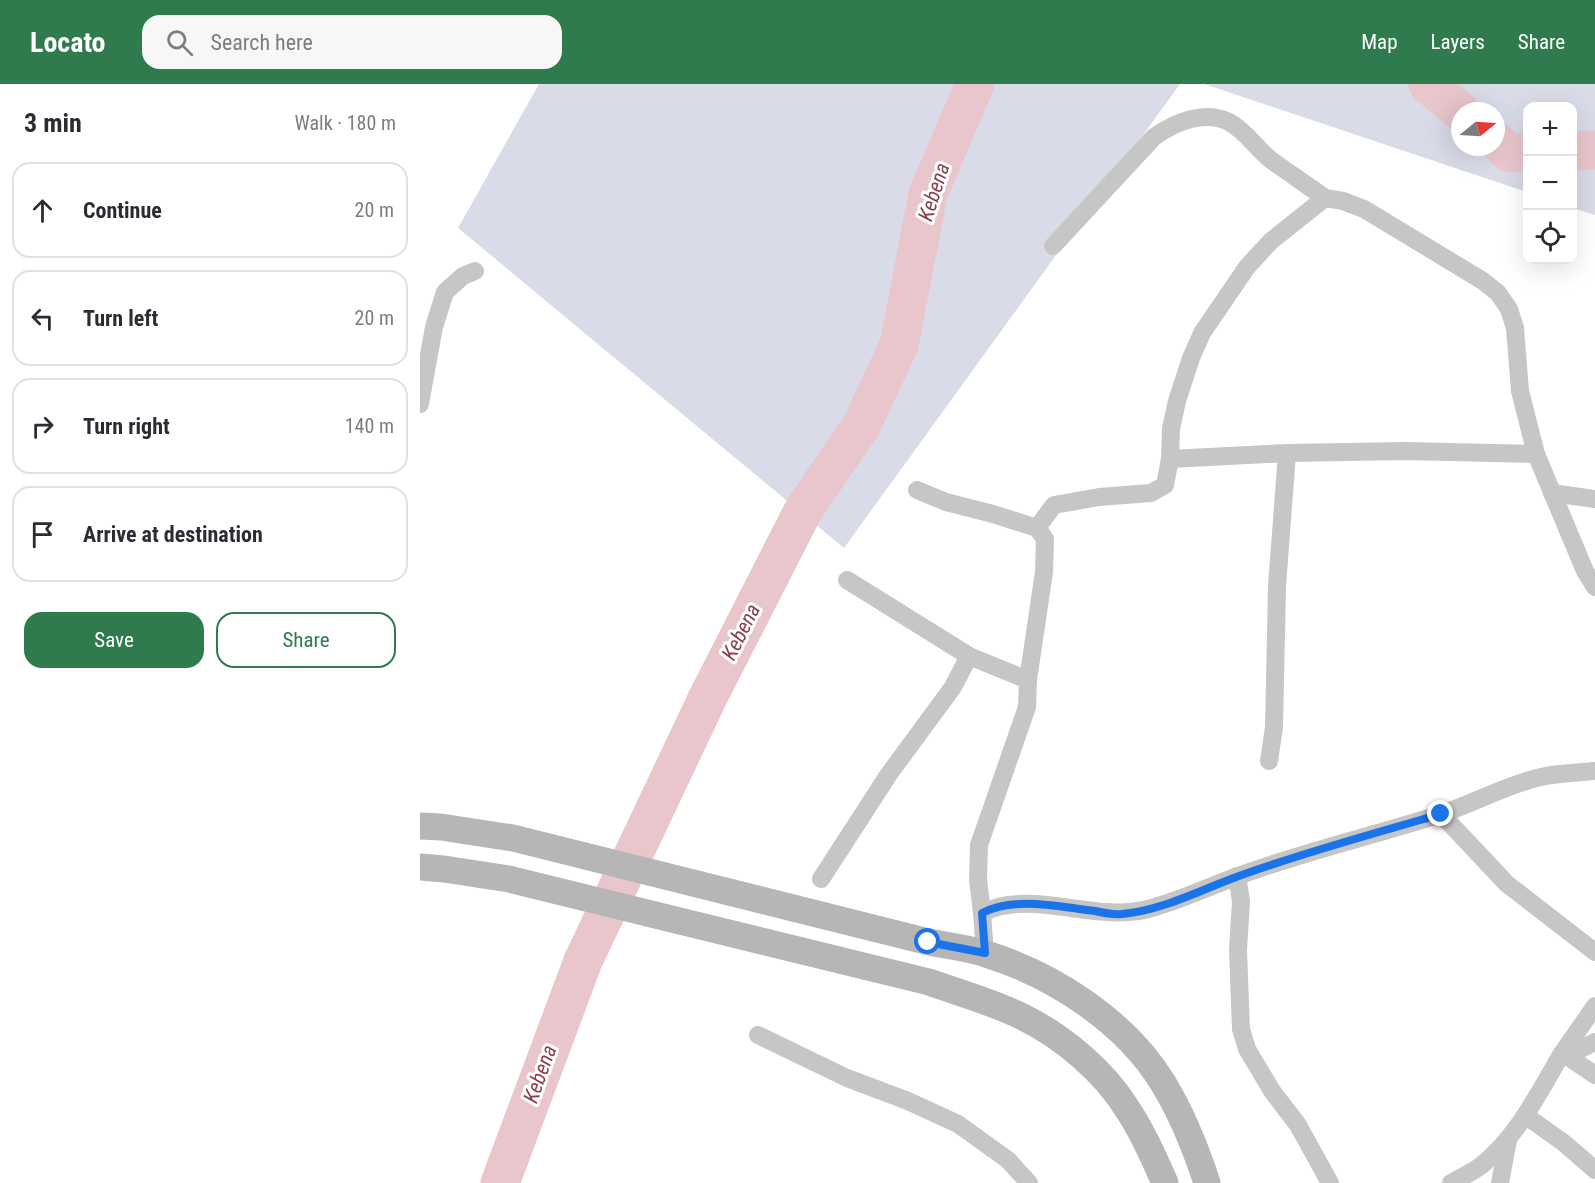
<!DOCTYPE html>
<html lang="en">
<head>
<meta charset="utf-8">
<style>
  body { margin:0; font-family:"Roboto Condensed",sans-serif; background:#f7f7f7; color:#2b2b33 }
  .controls { position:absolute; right:18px; top:18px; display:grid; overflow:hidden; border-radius:12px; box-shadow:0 6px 24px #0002 }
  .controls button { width:54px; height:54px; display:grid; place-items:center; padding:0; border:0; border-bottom:2px solid #e1e1e2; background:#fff; color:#2b2b33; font:30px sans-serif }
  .compass { position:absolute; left:1031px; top:18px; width:54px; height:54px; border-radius:50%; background:#fff; box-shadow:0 6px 24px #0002; rotate:72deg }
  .stop { position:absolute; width:18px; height:18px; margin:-14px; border:4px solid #1a73e8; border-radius:50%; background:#fff }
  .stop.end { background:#1a73e8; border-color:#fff; box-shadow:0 2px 6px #0008 }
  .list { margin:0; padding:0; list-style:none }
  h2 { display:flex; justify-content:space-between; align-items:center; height:78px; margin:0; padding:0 24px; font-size:26px }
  h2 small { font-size:20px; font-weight:400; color:#7c7c81 }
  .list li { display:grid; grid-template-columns:39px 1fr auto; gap:18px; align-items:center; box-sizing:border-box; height:96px; margin:0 12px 12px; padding:0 12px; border:2px solid #e1e1e2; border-radius:18px }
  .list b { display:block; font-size:22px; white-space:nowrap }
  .list em { font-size:20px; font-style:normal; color:#7c7c81 }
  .actions { display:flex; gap:12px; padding:18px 24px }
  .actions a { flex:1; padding:14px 0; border:2px solid #2f7b4e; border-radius:18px; text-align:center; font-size:21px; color:#2f7b4e }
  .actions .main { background:#2f7b4e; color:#fff }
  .icon { flex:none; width:33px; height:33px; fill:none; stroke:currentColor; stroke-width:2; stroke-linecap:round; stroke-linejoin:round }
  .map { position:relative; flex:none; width:1175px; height:1099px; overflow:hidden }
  header { display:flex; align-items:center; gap:36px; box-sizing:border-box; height:84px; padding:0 30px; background:#2f7b4e; color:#fff }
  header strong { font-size:28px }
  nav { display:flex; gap:33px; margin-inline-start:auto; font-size:21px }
  .search { width:420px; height:54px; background:#f7f7f7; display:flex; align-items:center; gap:15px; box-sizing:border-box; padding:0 21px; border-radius:18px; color:#7c7c81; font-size:22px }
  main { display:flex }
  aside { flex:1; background:#fff }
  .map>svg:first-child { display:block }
  .green { fill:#d9dbe9; fill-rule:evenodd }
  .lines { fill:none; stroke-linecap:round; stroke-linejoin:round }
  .river { stroke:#e9c6cc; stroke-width:39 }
  .street { stroke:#c6c6c6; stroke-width:18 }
  .secondary { stroke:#b6b6b6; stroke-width:27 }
  .route { stroke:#1a73e8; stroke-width:8 }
  .labels { text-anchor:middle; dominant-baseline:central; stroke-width:6; stroke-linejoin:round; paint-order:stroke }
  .water-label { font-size:21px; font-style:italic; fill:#893e4c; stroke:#fff }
</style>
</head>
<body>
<header>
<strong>Locato</strong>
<div class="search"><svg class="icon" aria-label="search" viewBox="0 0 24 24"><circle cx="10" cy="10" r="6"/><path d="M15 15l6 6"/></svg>Search here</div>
<nav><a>Map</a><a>Layers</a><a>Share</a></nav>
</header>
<main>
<aside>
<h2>3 min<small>Walk · 180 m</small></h2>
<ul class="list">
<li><svg class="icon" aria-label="ahead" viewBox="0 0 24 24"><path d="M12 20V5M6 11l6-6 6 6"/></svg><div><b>Continue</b></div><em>20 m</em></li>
<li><svg class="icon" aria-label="left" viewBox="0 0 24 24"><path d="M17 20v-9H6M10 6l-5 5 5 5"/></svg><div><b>Turn left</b></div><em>20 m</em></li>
<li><svg class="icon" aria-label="right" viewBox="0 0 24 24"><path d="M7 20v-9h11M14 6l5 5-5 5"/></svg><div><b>Turn right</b></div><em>140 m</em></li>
<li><svg class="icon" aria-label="arrive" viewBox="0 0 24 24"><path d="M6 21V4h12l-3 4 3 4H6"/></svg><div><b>Arrive at destination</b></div></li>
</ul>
<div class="actions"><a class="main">Save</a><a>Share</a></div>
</aside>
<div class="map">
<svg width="1175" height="1099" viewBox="0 0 1175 1099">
  <rect width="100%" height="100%" fill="#fff"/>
  <g class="green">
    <path d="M119,0H760L424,464L38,144Z"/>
    <path d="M784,0H1175V131L1153,124L1152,22H1108L1107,108ZM1040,27H1076V63H1040Z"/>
  </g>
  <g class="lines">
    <g class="river">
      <path d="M1008,0L1040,27"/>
      <path d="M1076,57L1090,69L1108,68"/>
      <path d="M1152,67L1175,66"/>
      <path d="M80,1099L163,877L288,613L384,425L441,342L479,261L508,110L555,0"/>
    </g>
    <g class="street">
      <path d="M633,162L734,53C755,38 784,26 809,38C826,47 837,65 851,76C869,89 887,101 905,114"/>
      <path d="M0,320L14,243L25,208L43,192L55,187"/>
      <path d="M750,375L867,369L985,367L1116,370"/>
      <path d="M497,406L526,418L573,430L617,444L625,455L624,488L608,596L607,623L559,761L558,795L562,829"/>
      <path d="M1132,409L1175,415"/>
      <path d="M617,444L634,421L679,413L731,409L745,401L750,375L751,345L757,317L771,274L782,249L827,183L851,157L905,114L923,117L944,125L1063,197L1078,209L1089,225L1095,244L1100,307L1116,370L1165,487L1175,503"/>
      <path d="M427,496L549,572L608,596"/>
      <path d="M849,677L854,643L857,502L867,369"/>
      <path d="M1021,730L1087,800L1175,868"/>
      <path d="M817,792L821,817L818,866L821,945L827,965L852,1007L878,1041L910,1099"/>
      <path d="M401,795L469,690L533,603L549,572"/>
      <path d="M565,869L562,829C611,804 675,839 728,825C759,817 788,803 818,792C883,768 952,752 1018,731C1053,720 1085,701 1121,693C1138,689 1157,689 1175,687"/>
      <path d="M338,951L427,994L488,1017L538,1040L588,1076L609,1099"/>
      <path d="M1141,971L1175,922"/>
      <path d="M1147,972L1175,991"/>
      <path d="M1106,1032L1144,1059L1175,1086"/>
      <path d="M1031,1099C1041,1093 1054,1088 1063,1080C1098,1051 1118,1010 1141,971L1147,972L1175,958"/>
      <path d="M1080,1099L1088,1056"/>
    </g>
    <g class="secondary">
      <path d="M0,742L21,743L93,754L509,858C528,862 548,864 566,870C634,891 706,938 743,999C762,1030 776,1065 787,1099"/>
      <path d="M0,783L24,785L89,795L509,898C540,909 573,918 603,933C643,953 684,987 708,1026C723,1049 734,1074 745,1099"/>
    </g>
  </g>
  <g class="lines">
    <path class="route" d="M508,858L565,869L562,829C596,812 639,823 675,827C684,829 693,831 702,830C744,826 780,806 819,792C885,768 953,750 1021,730"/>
  </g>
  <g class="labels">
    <g class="water-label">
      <text transform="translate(514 108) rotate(-72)">Kebena</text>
      <text transform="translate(321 548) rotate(-63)">Kebena</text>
      <text transform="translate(120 990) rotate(-70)">Kebena</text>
    </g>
  </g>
</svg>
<div class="controls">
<button>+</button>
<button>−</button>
<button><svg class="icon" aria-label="locate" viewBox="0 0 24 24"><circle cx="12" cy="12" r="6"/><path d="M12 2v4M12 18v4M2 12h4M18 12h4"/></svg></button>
</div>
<svg class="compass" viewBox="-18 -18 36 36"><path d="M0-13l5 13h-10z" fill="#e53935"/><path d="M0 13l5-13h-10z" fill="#7c7c81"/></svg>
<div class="stop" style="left:508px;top:858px"></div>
<div class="stop end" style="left:1021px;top:730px"></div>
</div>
</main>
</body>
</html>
